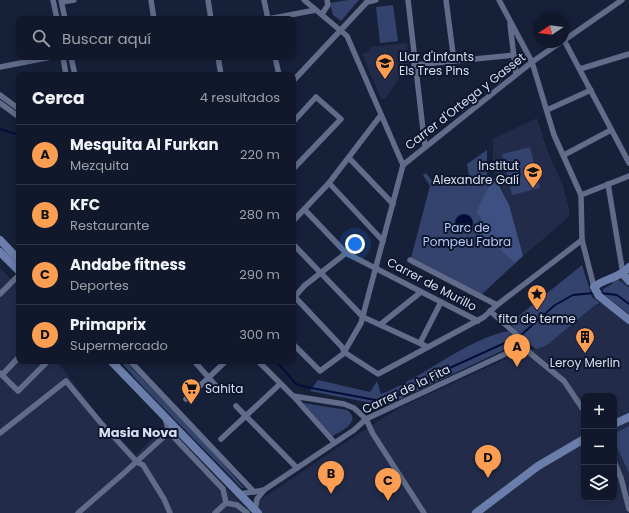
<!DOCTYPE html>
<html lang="es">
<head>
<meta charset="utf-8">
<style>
  body { margin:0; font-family:Poppins,sans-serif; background:#1a2133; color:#f1f3f6 }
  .controls { position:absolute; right:12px; bottom:12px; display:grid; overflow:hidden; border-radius:8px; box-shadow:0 2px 6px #0003 }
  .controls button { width:36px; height:36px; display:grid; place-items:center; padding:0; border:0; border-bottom:1px solid #303747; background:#11182b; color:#f1f3f6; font:20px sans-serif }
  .compass { position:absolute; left:533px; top:12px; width:36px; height:36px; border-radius:50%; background:#11182b; box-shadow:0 2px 6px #0003; rotate:257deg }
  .you { position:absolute; left:355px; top:244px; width:14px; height:14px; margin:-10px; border:3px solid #fff; border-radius:50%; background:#1a73e8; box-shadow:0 0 0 6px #1a73e833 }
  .badge { display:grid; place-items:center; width:26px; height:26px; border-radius:50%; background:#fc9e52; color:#111; font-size:13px; font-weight:700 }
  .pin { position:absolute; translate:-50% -33px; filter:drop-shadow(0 1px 2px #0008) }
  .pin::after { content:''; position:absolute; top:21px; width:14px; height:12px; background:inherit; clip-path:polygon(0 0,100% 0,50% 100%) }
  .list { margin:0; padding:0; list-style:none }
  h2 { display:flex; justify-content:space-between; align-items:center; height:52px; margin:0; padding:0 16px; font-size:17px }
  h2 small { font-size:13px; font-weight:400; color:#9ca0a9 }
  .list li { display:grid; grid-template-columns:26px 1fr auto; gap:12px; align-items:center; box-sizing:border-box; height:60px; padding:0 16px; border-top:1px solid #303747 }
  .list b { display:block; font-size:15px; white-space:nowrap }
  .list p { margin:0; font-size:13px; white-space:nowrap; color:#9ca0a9 }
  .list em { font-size:13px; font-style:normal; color:#9ca0a9 }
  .icon { flex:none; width:22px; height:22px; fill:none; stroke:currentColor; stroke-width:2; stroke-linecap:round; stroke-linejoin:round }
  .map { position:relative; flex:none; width:629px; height:513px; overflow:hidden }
  .search { position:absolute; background:#11182b; box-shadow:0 2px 6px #0003; left:16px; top:16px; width:280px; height:44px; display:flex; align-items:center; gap:10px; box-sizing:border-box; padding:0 14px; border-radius:8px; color:#9ca0a9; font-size:15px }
  .panel { position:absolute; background:#11182b; box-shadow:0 2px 6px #0003; left:16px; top:72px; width:280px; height:292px; border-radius:8px }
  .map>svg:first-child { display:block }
  .built { fill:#222c4a }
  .green { fill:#33436d }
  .forest { fill:#3d5081 }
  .water { fill:#040d38 }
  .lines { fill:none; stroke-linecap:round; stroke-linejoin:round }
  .stream { stroke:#040d38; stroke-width:2 }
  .street { stroke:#606c89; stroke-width:5.5 }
  .secondary { stroke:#6b7daa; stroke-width:8 }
  .labels { text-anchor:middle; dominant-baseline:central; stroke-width:4; stroke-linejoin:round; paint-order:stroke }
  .poi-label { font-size:12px; fill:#d8dff0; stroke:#0e162e; text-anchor:start }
  .street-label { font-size:12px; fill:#d8dff0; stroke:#0e162e }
  .park-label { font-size:12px; fill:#b6c9f8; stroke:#0e162e }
  .neighbourhood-label { font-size:13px; font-weight:bold; fill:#d8dff0; stroke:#0e162e }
</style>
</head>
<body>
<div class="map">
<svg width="629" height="513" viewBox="0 0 629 513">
  <rect width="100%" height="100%" fill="#172039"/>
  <g class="built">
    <path d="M407,43L409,63L386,98L381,99L362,54L370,51V47Z"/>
    <path d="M537,118L546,147L563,186L569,209V217L523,256L509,205L493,169V139Z"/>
    <path d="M0,268L19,287V361H57L99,417L136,455L166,425L247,509L358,434L401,407L519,353L546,346L594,306L599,305L629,269V426L615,433L614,438V396H584V498H614V441L629,473V513H0Z"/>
  </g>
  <g class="green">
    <path d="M348,0H359L341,21L333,15L330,3Z"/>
    <path d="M393,5L398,41L380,43L376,7Z"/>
    <path d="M530,147L540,188L512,195L502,154Z"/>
    <path d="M487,150V179L495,178L509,205L523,256L481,295L411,258L430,186L423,175L426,173L436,186L470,181L467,164Z"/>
    <path d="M582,265L592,297L600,303L594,306L546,346L536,349L521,337L510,323Z"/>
    <path d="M618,280L629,288V314L603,294V289L612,284L613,281Z"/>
    <path d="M508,331L517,340L511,343L512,346L390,404L371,403L310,391L318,380L370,392L377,381L381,394C422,379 464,340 508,331Z"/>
    <path d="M120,361H125L208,446L244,488H242L238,484L143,387Z"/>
    <path d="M303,403L347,410C362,421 342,431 332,436Z"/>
    <path d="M629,426V473L614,441L615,433Z"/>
  </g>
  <path class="forest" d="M496,180L509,205L523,256L515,263L491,241L479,233L481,218L476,212L492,181Z"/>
  <circle class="water" cx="464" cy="223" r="9"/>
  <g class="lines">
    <g class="stream">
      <path d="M0,129L19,135"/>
      <path d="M601,293L617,295L629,304"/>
      <path d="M276,361L296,384L306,387L386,402L443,371L520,336L555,305L573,295L594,293"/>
    </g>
    <g class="street">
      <path d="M53,0L57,19"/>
      <path d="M61,0L65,19"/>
      <path d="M151,0L154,19"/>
      <path d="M208,0L211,19"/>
      <path d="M264,0L268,19"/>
      <path d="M304,0L347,36L403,165"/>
      <path d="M408,0L425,147"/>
      <path d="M446,0L454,61"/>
      <path d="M499,0L532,62L554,135L581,195L582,240L594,287"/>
      <path d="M62,2L74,0"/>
      <path d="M367,2L376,0"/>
      <path d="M322,14L328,5L327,0"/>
      <path d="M268,19L316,10"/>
      <path d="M510,24L516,74"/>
      <path d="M564,40L629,163"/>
      <path d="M563,41L622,0"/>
      <path d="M63,57L66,75"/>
      <path d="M71,57L75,75"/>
      <path d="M218,57L221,75"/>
      <path d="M275,57L279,75"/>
      <path d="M414,65L514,55"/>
      <path d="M0,67L51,57"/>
      <path d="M580,69L629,54"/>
      <path d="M293,81L367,2"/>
      <path d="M0,95L19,109"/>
      <path d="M0,103L19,117"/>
      <path d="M547,110L591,90"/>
      <path d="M293,122L316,97L341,119L295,167L293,165"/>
      <path d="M564,155L611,130"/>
      <path d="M349,158L393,204"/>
      <path d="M403,165L532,62L561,42"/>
      <path d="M329,183L383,241"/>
      <path d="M608,184L623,274"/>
      <path d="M581,195L629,176"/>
      <path d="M305,210L346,253L478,321"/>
      <path d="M293,221L329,183L381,115"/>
      <path d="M293,244L363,317L428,347"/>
      <path d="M410,260L497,305"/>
      <path d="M0,294L19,275"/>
      <path d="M293,295L342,347L344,352"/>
      <path d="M293,299L304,286L346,253"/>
      <path d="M490,311L516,334"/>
      <path d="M381,324L421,292"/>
      <path d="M420,343L441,302"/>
      <path d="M293,344L320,371L343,354L361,323L403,165"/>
      <path d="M344,352L378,374L484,317L497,305L582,240"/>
      <path d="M130,361L254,492"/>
      <path d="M194,361L217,387"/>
      <path d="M258,361L293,396L344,404L354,408L366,419L373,434L424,513"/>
      <path d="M0,373L18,391L48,361"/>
      <path d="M2,375L19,357"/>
      <path d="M294,397L334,442"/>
      <path d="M186,399L226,361"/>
      <path d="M236,406L297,468"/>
      <path d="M165,418L169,432L223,489L226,503L237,505L247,513"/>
      <path d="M0,433L66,381L100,422L137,462L143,465L164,499L170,513"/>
      <path d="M221,439L280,384"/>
      <path d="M614,461L621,478L629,509"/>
      <path d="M240,494L264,490"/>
      <path d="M255,510L257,499L264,490L354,430L366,419L516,349H525L564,381L584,411"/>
      <path d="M78,513L124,473L169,432"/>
      <path d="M215,513L226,503"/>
    </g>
    <g class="secondary">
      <path d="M0,240L19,260"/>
      <path d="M0,252L19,271"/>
      <path d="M629,267C620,278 605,278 594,287L599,296L629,320"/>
      <path d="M623,274L629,281"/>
      <path d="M111,361L258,513"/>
      <path d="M614,424L629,417"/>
      <path d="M476,513L538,466L584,439"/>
    </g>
  </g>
  <defs>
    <g id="school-pin" transform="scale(1)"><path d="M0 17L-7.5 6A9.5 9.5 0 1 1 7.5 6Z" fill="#fc9e52" stroke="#0e162e"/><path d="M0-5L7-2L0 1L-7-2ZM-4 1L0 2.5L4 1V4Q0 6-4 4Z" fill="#111"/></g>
    <g id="sight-pin" transform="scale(1)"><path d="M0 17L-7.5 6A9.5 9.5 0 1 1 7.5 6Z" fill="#fc9e52" stroke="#0e162e"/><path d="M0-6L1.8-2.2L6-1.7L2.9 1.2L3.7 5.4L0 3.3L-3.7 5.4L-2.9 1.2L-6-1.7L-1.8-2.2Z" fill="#111"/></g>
    <g id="building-pin" transform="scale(1)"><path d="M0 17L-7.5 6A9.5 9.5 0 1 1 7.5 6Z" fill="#fc9e52" stroke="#0e162e"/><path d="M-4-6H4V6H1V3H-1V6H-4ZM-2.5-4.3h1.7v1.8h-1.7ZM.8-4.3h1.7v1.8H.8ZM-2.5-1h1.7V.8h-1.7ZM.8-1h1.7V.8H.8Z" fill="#111"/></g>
    <g id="supermarket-pin" transform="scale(1)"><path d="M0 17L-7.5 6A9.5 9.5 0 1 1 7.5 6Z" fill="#fc9e52" stroke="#0e162e"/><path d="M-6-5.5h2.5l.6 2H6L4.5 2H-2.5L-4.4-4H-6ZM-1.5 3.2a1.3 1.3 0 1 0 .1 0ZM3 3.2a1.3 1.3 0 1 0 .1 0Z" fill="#111"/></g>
  </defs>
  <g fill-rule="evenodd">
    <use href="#school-pin" x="385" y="63"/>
    <use href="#school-pin" x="533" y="172"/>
    <use href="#sight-pin" x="537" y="294"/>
    <use href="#building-pin" x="585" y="337"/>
    <use href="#supermarket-pin" x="191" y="388"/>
  </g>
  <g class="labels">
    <g class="poi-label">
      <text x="399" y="56">Llar d'infants<tspan x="399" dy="14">Els Tres Pins</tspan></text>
      <text x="519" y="165" text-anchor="end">Institut<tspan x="519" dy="14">Alexandre Galí</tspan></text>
      <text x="537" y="318" text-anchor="middle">fita de terme</text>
      <text x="585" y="362" text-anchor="middle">Leroy Merlin</text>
      <text x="205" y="388">Sahita</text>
    </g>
    <g class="street-label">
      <text transform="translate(465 101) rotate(-38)">Carrer d'Ortega y Gasset</text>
      <text transform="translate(432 284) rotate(28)">Carrer de Murillo</text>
      <text transform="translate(406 389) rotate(-26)">Carrer de la Fita</text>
    </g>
    <g class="park-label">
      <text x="467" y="227">Parc de<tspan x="467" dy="14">Pompeu Fabra</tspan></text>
    </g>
    <g class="neighbourhood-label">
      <text x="138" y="432">Masia Nova</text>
    </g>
  </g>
</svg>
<div class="controls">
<button>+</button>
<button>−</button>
<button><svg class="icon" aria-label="layers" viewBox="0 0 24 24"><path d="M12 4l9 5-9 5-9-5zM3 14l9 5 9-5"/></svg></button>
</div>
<svg class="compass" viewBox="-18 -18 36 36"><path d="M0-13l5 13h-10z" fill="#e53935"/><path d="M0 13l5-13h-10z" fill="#9ca0a9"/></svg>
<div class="you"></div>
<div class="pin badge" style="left:517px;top:367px">A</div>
<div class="pin badge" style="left:331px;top:494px">B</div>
<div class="pin badge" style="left:388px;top:501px">C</div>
<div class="pin badge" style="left:488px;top:478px">D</div>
<div class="search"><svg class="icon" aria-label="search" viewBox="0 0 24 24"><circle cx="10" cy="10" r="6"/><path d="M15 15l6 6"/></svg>Buscar aquí</div>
<section class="panel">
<h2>Cerca<small>4 resultados</small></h2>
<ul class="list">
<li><span class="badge">A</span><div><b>Mesquita Al Furkan</b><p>Mezquita</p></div><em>220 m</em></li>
<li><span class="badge">B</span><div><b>KFC</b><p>Restaurante</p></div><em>280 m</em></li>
<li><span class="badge">C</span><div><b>Andabe fitness</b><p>Deportes</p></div><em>290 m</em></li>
<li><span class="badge">D</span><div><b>Primaprix</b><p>Supermercado</p></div><em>300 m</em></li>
</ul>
</section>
</div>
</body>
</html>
